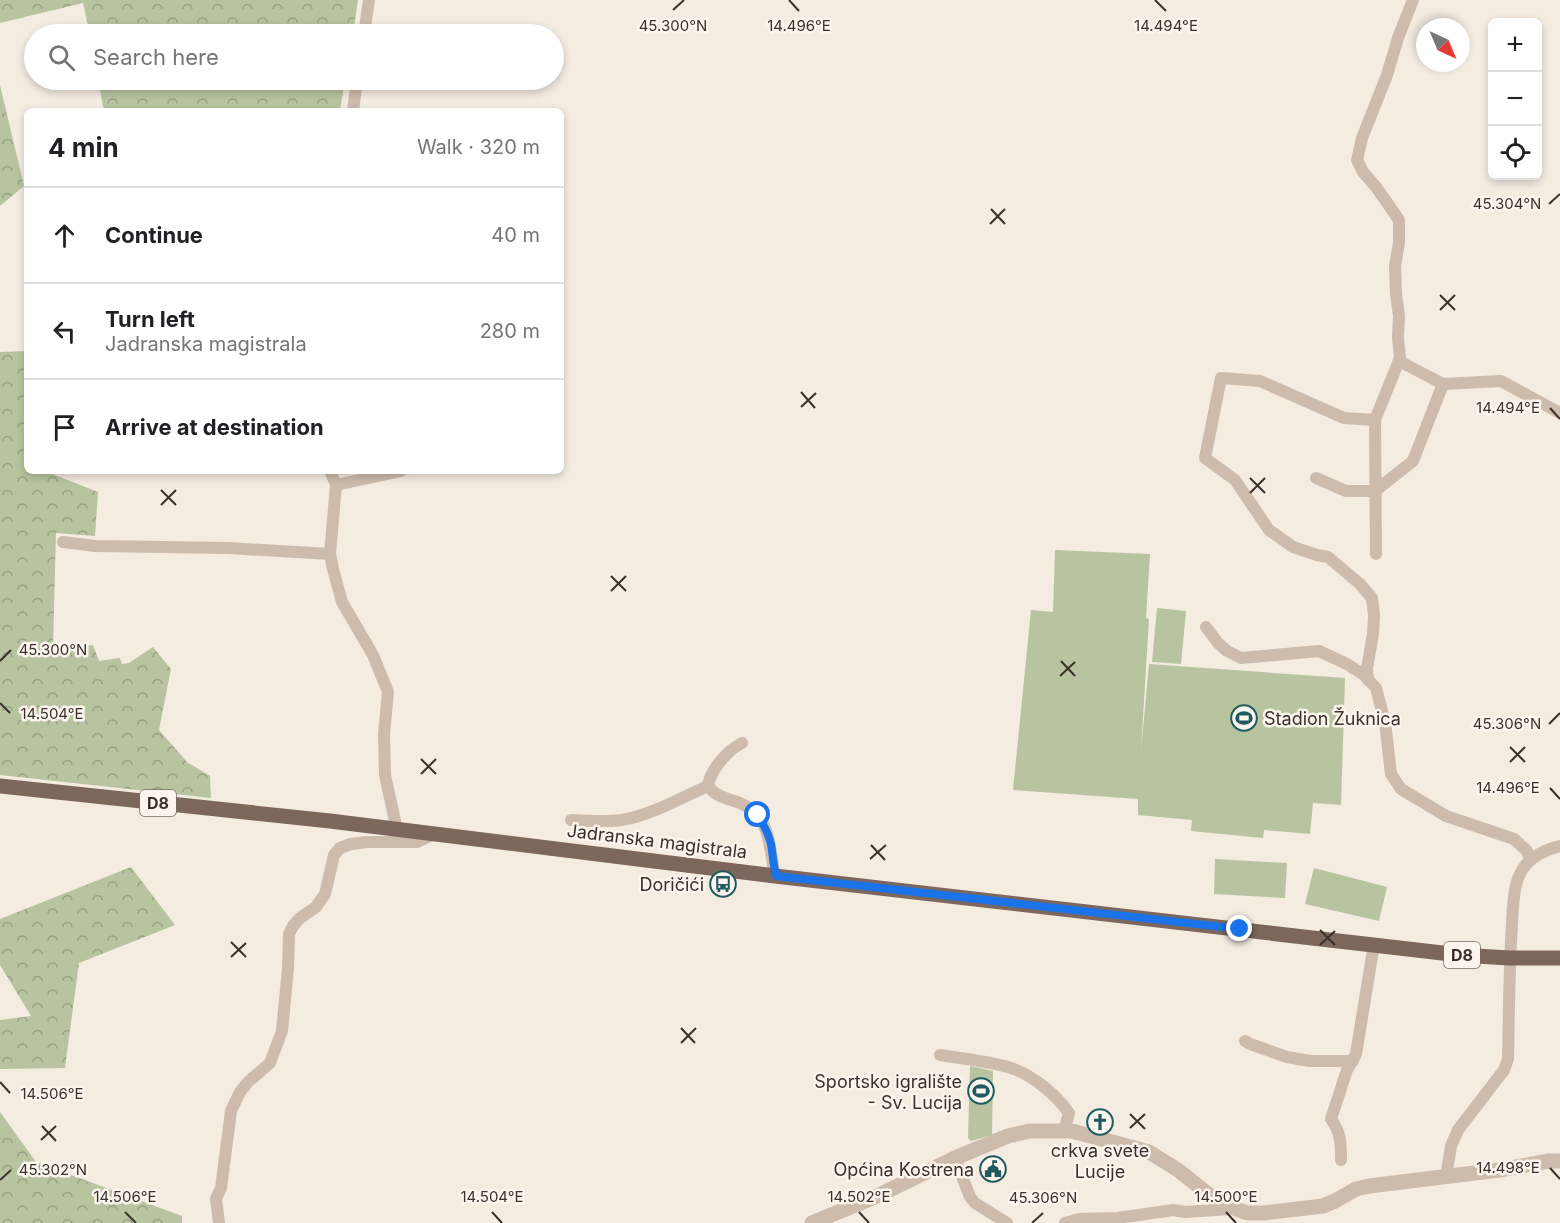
<!DOCTYPE html>
<html lang="en">
<head>
<meta charset="utf-8">
<style>
  body { margin:0; font-family:Inter,sans-serif; background:#f2f2f2; color:#202124 }
  .controls { position:absolute; right:18px; top:18px; display:grid; overflow:hidden; border-radius:9px; box-shadow:0 3px 9px #0003 }
  .controls button { width:54px; height:54px; display:grid; place-items:center; padding:0; border:0; border-bottom:2px solid #e0e0e0; background:#fff; color:#202124; font:30px sans-serif }
  .compass { position:absolute; left:1416px; top:18px; width:54px; height:54px; border-radius:50%; background:#fff; box-shadow:0 3px 9px #0003; rotate:136deg }
  .stop { position:absolute; width:18px; height:18px; margin:-14px; border:4px solid #1a73e8; border-radius:50%; background:#fff }
  .stop.end { background:#1a73e8; border-color:#fff; box-shadow:0 2px 6px #0008 }
  .list { margin:0; padding:0; list-style:none }
  h2 { display:flex; justify-content:space-between; align-items:center; height:78px; margin:0; padding:0 24px; font-size:26px }
  h2 small { font-size:20px; font-weight:400; color:#757577 }
  .list li { display:grid; grid-template-columns:39px 1fr auto; gap:18px; align-items:center; box-sizing:border-box; height:96px; padding:0 24px; border-top:2px solid #e0e0e0 }
  .list b { display:block; font-size:22px; white-space:nowrap }
  .list p { margin:0; font-size:20px; white-space:nowrap; color:#757577 }
  .list em { font-size:20px; font-style:normal; color:#757577 }
  .icon { flex:none; width:33px; height:33px; fill:none; stroke:currentColor; stroke-width:2; stroke-linecap:round; stroke-linejoin:round }
  .map { position:relative; flex:none; width:1560px; height:1223px; overflow:hidden }
  .search { position:absolute; background:#fff; box-shadow:0 3px 9px #0003; left:24px; top:24px; width:540px; height:66px; display:flex; align-items:center; gap:15px; box-sizing:border-box; padding:0 21px; border-radius:33px; color:#757577; font-size:22px }
  .panel { position:absolute; background:#fff; box-shadow:0 3px 9px #0003; left:24px; top:108px; width:540px; height:366px; border-radius:9px }
  .map>svg:first-child { display:block }
  .forest { fill:url(#forest-crowns) }
  .park { fill:#b8c4a0 }
  .lines { fill:none; stroke-linecap:round; stroke-linejoin:round }
  .minor { stroke:#cdbbac; stroke-width:12 }
  .tertiary { stroke:#cdbbac; stroke-width:15 }
  .primary { stroke:#7d675c; stroke-width:15 }
  .route { stroke:#1a73e8; stroke-width:8 }
  .ticks { fill:none; stroke:#3b302b; stroke-width:2 }
  .labels { text-anchor:middle; dominant-baseline:central; stroke-width:5; stroke-linejoin:round; paint-order:stroke }
  .shield { fill:#fbf5ee; stroke:#756b66; stroke-width:1.5 }
  .shield-label { font-size:16px; font-weight:bold; fill:#3b302b }
  .poi-label { font-size:18px; fill:#3b302b; stroke:#fbf5ee; text-anchor:end }
  .street-label { font-size:18px; fill:#3b302b; stroke:#fbf5ee }
  .ticks-label { font-size:15px; text-anchor:middle; fill:#3b302b; stroke:#fbf5ee; stroke-width:5; stroke-linejoin:round; paint-order:stroke }
</style>
</head>
<body>
<div class="map">
<svg width="1560" height="1223" viewBox="0 0 1560 1223">
  <defs>
    <pattern id="forest-crowns" width="20" height="18" patternUnits="userSpaceOnUse" patternTransform="scale(1.5)"><rect width="20" height="18" fill="#b8c4a0"/><path d="M2 6a3 3 0 1 1 6 0M12 15a3 3 0 1 1 6 0" fill="none" stroke="#97a083"/></pattern>
  </defs>
  <rect width="100%" height="100%" fill="#f4ebe1"/>
  <g class="forest">
    <path d="M0,0H358L353,34H90L83,3L0,23Z"/>
    <path d="M98,80H345L340,111H104Z"/>
    <path d="M0,85L24,186L0,206Z"/>
    <path d="M27,351V471H45L98,492L95,536L56,533L53,648L93,645L99,661L120,658L122,664L129,663L153,647L171,669L159,730L187,762L210,776L211,798L0,775V352Z"/>
    <path d="M131,867L175,925L79,963L65,1068L0,1069V1020L31,1016L0,965V919Z"/>
    <path d="M0,1112L36,1162L182,1216V1223H0Z"/>
  </g>
  <g class="park">
    <path d="M1055,550L1150,554L1146,618L1149,619L1141,751L1149,664L1345,678L1341,805L1313,803L1310,834L1264,830L1263,838L1191,831L1192,820L1138,815V799L1013,790L1031,610L1053,612Z"/>
    <path d="M1157,608L1186,611L1181,664L1152,662Z"/>
    <path d="M1215,859L1287,863L1285,898L1214,894Z"/>
    <path d="M1314,868L1387,887L1379,921L1305,904Z"/>
    <path d="M970,1066L993,1071L992,1135L971,1141L968,1138Z"/>
  </g>
  <g class="lines">
    <g class="minor">
      <path d="M364,34L369,0"/>
      <path d="M353,111L357,80"/>
      <path d="M1399,361L1443,384L1501,381L1560,413"/>
      <path d="M1375,420L1376,554"/>
      <path d="M330,471L336,485L330,554L333,569L342,602L373,655L388,692L384,734L385,775L397,830"/>
      <path d="M1316,478L1346,491H1375L1413,461L1443,384"/>
      <path d="M336,485L401,471"/>
      <path d="M63,542L95,546L228,548L330,554"/>
      <path d="M1206,627L1218,643L1227,651L1241,658L1319,651L1347,664L1364,675L1376,688L1385,722L1391,774L1401,789L1446,816L1514,839L1527,851L1530,860"/>
      <path d="M1368,680L1367,668L1373,634L1374,615L1372,598L1360,584L1328,557L1317,555L1293,547L1269,530L1235,480L1205,458L1221,378L1260,381L1344,418L1375,420L1400,358L1398,338L1399,316L1396,294L1395,266L1399,243V220L1376,187L1363,172L1357,160L1362,138L1387,75L1398,38L1413,0"/>
      <path d="M742,743C728,750 710,770 708,786C716,797 729,799 740,803C772,816 769,849 775,876"/>
      <path d="M571,820C588,821 605,822 622,820C652,815 680,798 708,786"/>
      <path d="M1245,1041L1250,1044L1287,1057L1310,1061H1353"/>
      <path d="M940,1055C964,1059 991,1061 1014,1069C1035,1077 1056,1095 1069,1113L1064,1131"/>
      <path d="M955,1158L970,1197L975,1203L1007,1223"/>
      <path d="M1341,1160C1341,1143 1341,1133 1331,1119L1347,1070L1356,1054L1374,944"/>
      <path d="M1446,1177L1451,1146L1458,1130L1504,1070L1508,1059C1509,1014 1509,969 1512,924C1513,907 1513,885 1522,870C1530,857 1546,849 1560,846"/>
      <path d="M219,1223L216,1199L221,1188L231,1111L240,1092L248,1082L270,1063L282,1031L288,968L289,934L293,926L300,918L316,907L325,894L334,855L340,848L351,844L367,842H417L434,834"/>
      <path d="M1065,1223L1079,1219L1118,1218L1173,1210L1185,1212L1231,1209"/>
    </g>
    <path class="tertiary" d="M812,1223L877,1196L955,1158L1008,1136L1030,1131H1072L1149,1152L1178,1170L1218,1202L1247,1213H1263L1323,1206L1335,1201L1356,1189L1369,1186L1499,1170L1549,1161H1560"/>
    <path class="primary" d="M0,786L330,821L775,876L1460,955L1509,958H1560"/>
  </g>
  <g class="lines">
    <path class="route" d="M758,815C764,826 771,838 772,851C773,860 774,867 776,876L1240,929"/>
  </g>
  <path class="ticks" d="M789,0L799,11M1155,0L1166,11M673,10L684,0M1549,204L1560,194M991,209L1005,224M990,224L1005,209M1440,295L1455,310M1440,310L1455,295M801,392L815,408M801,407L816,393M1550,408L1560,419M1250,478L1265,493M161,490L176,505M1250,493L1265,478M161,505L176,490M611,576L626,591M611,591L626,576M0,661L11,650M1061,661L1075,676M1060,676L1075,662M0,703L10,713M1549,724L1560,713M1510,747L1525,762M421,759L436,774M1510,762L1525,747M421,774L436,759M1550,788L1560,799M871,845L885,860M870,859L886,845M1320,930L1335,945M231,942L246,957M1320,945L1335,931M231,957L246,943M681,1028L695,1043M681,1043L696,1028M0,1082L10,1093M1130,1114L1145,1129M42,1126L56,1141M1130,1128L1145,1114M41,1140L56,1126M1550,1168L1560,1179M0,1180L11,1170M125,1212L136,1223M492,1212L502,1223M859,1212L869,1223M1226,1212L1236,1223M1032,1223L1043,1213"/>
  <defs>
    <g id="stadium-ring" transform="scale(1.35)"><circle r="9.5" fill="#fbf5ee" stroke="#1f5a5e" stroke-width="1.5"/><path d="M0-5a6.5 5 0 1 0 0 10a6.5 5 0 1 0 0-10ZM-3.5-1.8h7v3.6h-7Z" fill="#1f5a5e"/></g>
    <g id="bus-ring" transform="scale(1.35)"><circle r="9.5" fill="#fbf5ee" stroke="#1f5a5e" stroke-width="1.5"/><path d="M-5-6H5V4H4V6H2V4H-2V6H-4V4H-5ZM-3.5-4V0h7V-4ZM-3.5 1.2v1.5H-2V1.2ZM2 1.2v1.5H3.5V1.2Z" fill="#1f5a5e"/></g>
    <g id="church-ring" transform="scale(1.35)"><circle r="9.5" fill="#fbf5ee" stroke="#1f5a5e" stroke-width="1.5"/><path d="M-1.2-6h2.4v3.5h3.3v2.4h-3.3V6h-2.4V-.1h-3.3v-2.4h3.3Z" fill="#1f5a5e"/></g>
    <g id="civic-ring" transform="scale(1.35)"><circle r="9.5" fill="#fbf5ee" stroke="#1f5a5e" stroke-width="1.5"/><path d="M-.6-6.5H3V-4.5H.6V-3L4-1V1h2V6H-6V1h2V-1L-.6-3ZM-1.2 2.5V6h2.4V2.5Z" fill="#1f5a5e"/></g>
  </defs>
  <g fill-rule="evenodd">
    <use href="#stadium-ring" x="1244" y="718"/>
    <use href="#bus-ring" x="723" y="884"/>
    <use href="#stadium-ring" x="981" y="1091"/>
    <use href="#church-ring" x="1100" y="1122"/>
    <use href="#civic-ring" x="993" y="1169"/>
  </g>
  <g class="labels">
    <g class="shield">
      <rect x="140" y="790" width="36" height="26" rx="4.5"/>
      <rect x="1444" y="942" width="36" height="26" rx="4.5"/>
    </g>
    <g class="shield-label">
      <text x="158" y="803">D8</text>
      <text x="1462" y="955">D8</text>
    </g>
    <g class="poi-label">
      <text x="1264" y="718" text-anchor="start">Stadion Žuknica</text>
      <text x="704" y="884">Doričići</text>
      <text x="962" y="1081">Sportsko igralište<tspan x="962" dy="21">- Sv. Lucija</tspan></text>
      <text x="1100" y="1150" text-anchor="middle">crkva svete<tspan x="1100" dy="21">Lucije</tspan></text>
      <text x="974" y="1169">Općina Kostrena</text>
    </g>
    <g class="street-label">
      <text transform="translate(657 841) rotate(7)">Jadranska magistrala</text>
    </g>
  </g>
  <g class="ticks-label">
    <text x="673" y="31">45.300°N</text>
    <text x="799" y="31">14.496°E</text>
    <text x="1166" y="31">14.494°E</text>
    <text x="1507" y="209">45.304°N</text>
    <text x="1508" y="413">14.494°E</text>
    <text x="53" y="655">45.300°N</text>
    <text x="52" y="719">14.504°E</text>
    <text x="1507" y="729">45.306°N</text>
    <text x="1508" y="793">14.496°E</text>
    <text x="52" y="1099">14.506°E</text>
    <text x="1508" y="1173">14.498°E</text>
    <text x="53" y="1175">45.302°N</text>
    <text x="125" y="1202">14.506°E</text>
    <text x="492" y="1202">14.504°E</text>
    <text x="859" y="1202">14.502°E</text>
    <text x="1226" y="1202">14.500°E</text>
    <text x="1043" y="1203">45.306°N</text>
  </g>
</svg>
<div class="controls">
<button>+</button>
<button>−</button>
<button><svg class="icon" aria-label="locate" viewBox="0 0 24 24"><circle cx="12" cy="12" r="6"/><path d="M12 2v4M12 18v4M2 12h4M18 12h4"/></svg></button>
</div>
<svg class="compass" viewBox="-18 -18 36 36"><path d="M0-13l5 13h-10z" fill="#e53935"/><path d="M0 13l5-13h-10z" fill="#757577"/></svg>
<div class="stop" style="left:758px;top:815px"></div>
<div class="stop end" style="left:1240px;top:929px"></div>
<div class="search"><svg class="icon" aria-label="search" viewBox="0 0 24 24"><circle cx="10" cy="10" r="6"/><path d="M15 15l6 6"/></svg>Search here</div>
<section class="panel">
<h2>4 min<small>Walk · 320 m</small></h2>
<ul class="list">
<li><svg class="icon" aria-label="ahead" viewBox="0 0 24 24"><path d="M12 20V5M6 11l6-6 6 6"/></svg><div><b>Continue</b></div><em>40 m</em></li>
<li><svg class="icon" aria-label="left" viewBox="0 0 24 24"><path d="M17 20v-9H6M10 6l-5 5 5 5"/></svg><div><b>Turn left</b><p>Jadranska magistrala</p></div><em>280 m</em></li>
<li><svg class="icon" aria-label="arrive" viewBox="0 0 24 24"><path d="M6 21V4h12l-3 4 3 4H6"/></svg><div><b>Arrive at destination</b></div></li>
</ul>
</section>
</div>
</body>
</html>
